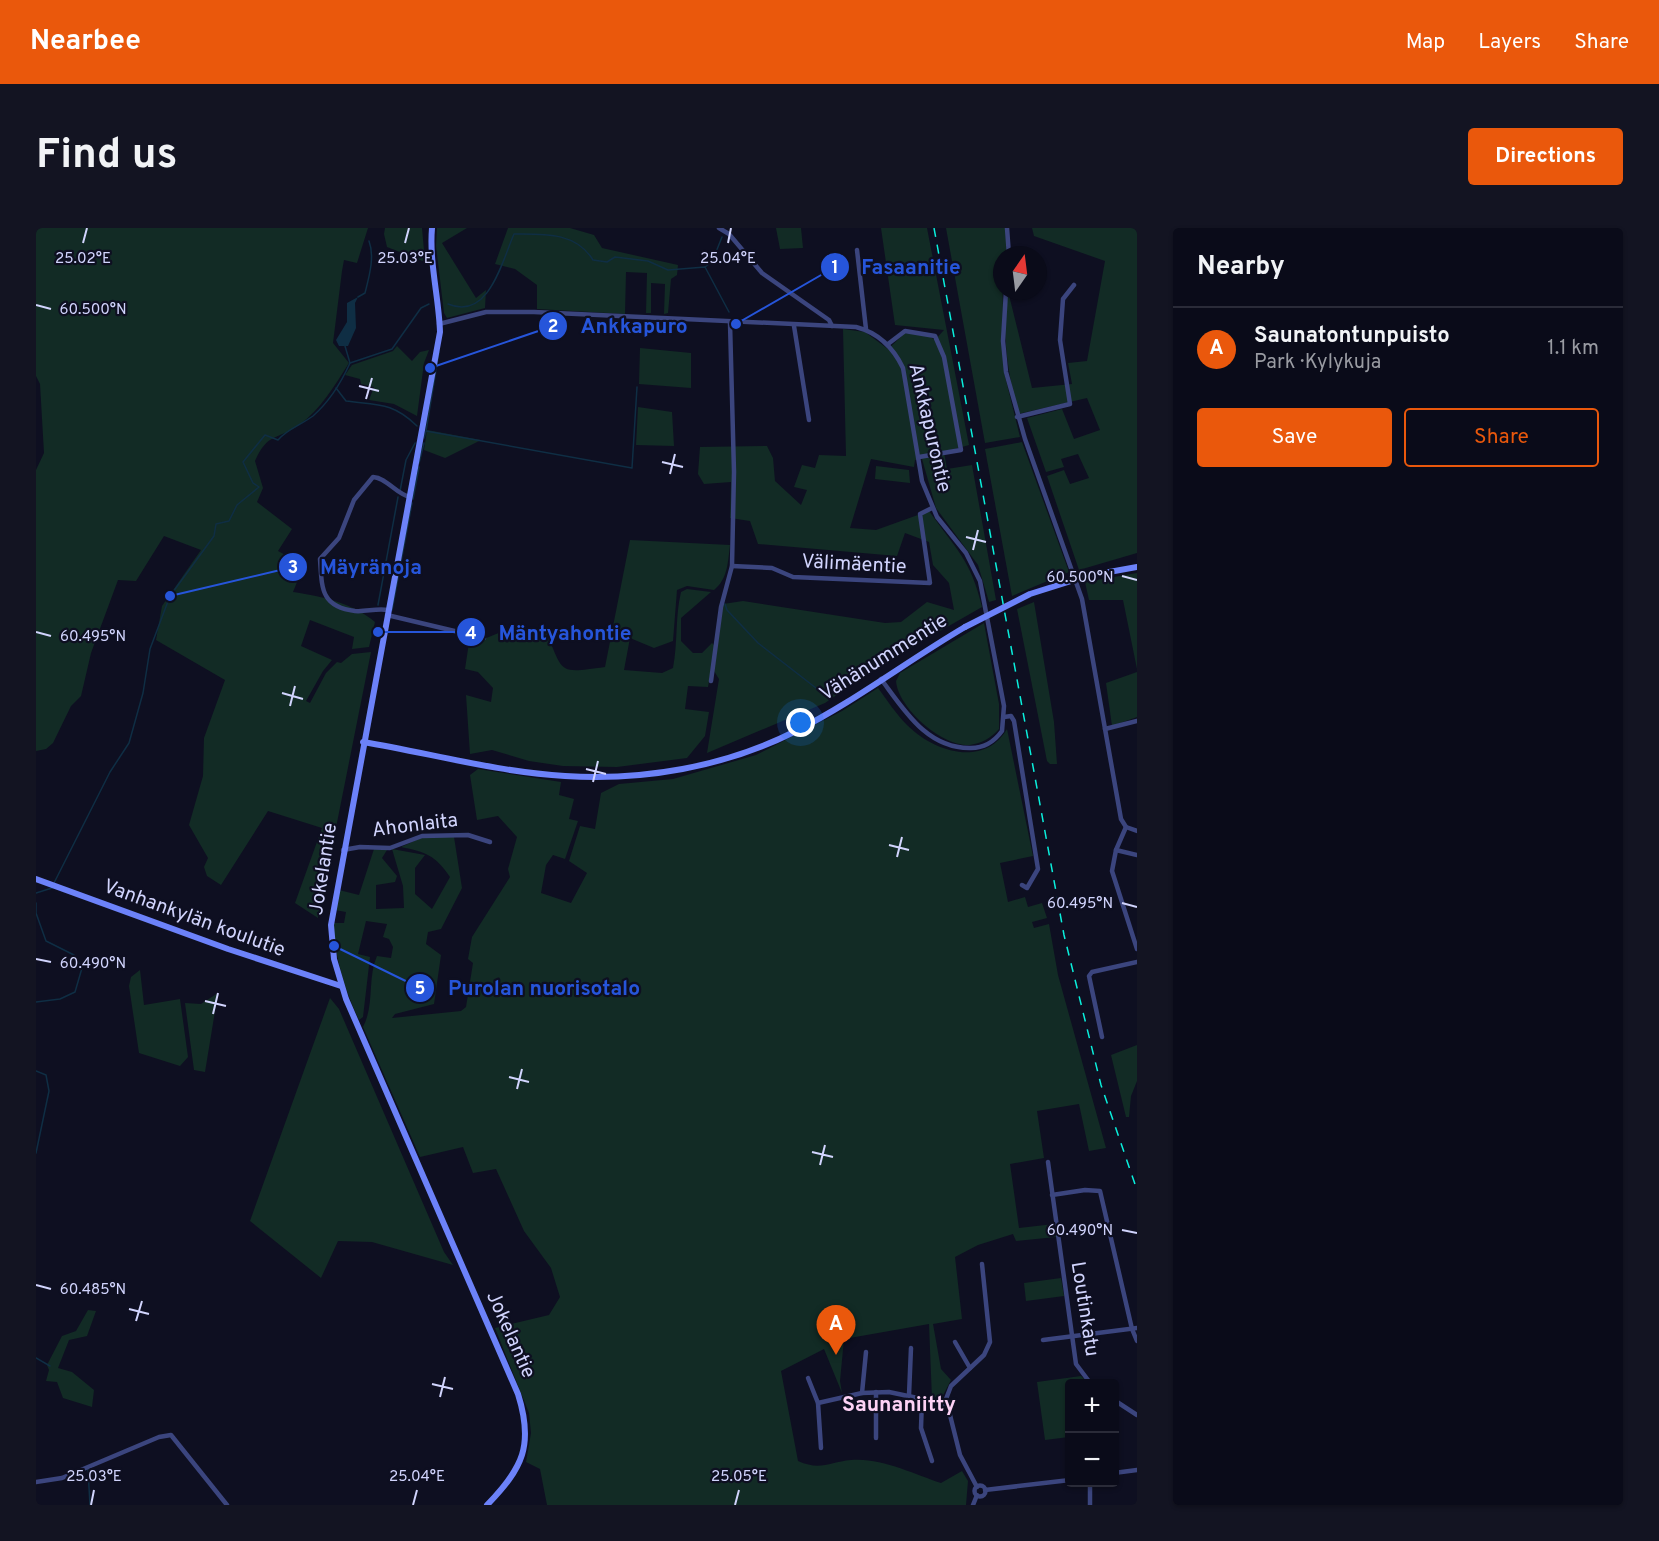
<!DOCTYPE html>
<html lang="en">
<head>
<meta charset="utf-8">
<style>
  body { margin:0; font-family:Overpass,sans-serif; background:#131422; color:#f1f3f6 }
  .controls { position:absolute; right:18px; bottom:18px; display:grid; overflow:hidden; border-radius:6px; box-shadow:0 2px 4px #0004 }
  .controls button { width:54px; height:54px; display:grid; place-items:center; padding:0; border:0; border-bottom:2px solid #2a2b38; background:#0a0b19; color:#f1f3f6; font:30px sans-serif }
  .compass { position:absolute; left:957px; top:18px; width:54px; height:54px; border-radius:50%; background:#0a0b19; box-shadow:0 2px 4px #0004; rotate:14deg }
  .you { position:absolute; left:765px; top:495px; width:21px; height:21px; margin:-15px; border:4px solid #fff; border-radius:50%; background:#1a73e8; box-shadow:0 0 0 9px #1a73e833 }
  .badge { display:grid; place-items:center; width:39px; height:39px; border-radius:50%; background:#ea580c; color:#fff; font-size:20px; font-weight:700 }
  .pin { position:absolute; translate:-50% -50px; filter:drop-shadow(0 2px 3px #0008) }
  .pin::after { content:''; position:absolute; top:32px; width:21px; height:18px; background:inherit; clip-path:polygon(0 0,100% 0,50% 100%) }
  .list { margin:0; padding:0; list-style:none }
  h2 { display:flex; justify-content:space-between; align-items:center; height:78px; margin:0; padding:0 24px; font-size:26px }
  h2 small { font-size:20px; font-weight:400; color:#999ba2 }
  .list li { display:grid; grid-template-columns:39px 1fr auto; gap:18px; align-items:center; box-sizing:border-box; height:84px; padding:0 24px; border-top:2px solid #2a2b38 }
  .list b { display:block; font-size:22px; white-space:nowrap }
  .list p { margin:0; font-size:20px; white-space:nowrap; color:#999ba2 }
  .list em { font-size:20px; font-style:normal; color:#999ba2 }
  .actions { display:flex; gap:12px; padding:18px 24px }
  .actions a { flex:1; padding:14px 0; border:2px solid #ea580c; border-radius:6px; text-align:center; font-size:21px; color:#ea580c }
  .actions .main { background:#ea580c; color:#fff }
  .map { position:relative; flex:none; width:1101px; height:1277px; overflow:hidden; border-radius:6px }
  header { display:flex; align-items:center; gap:36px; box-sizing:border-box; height:84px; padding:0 30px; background:#ea580c; color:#fff }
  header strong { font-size:28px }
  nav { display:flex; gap:33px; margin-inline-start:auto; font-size:21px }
  .intro { display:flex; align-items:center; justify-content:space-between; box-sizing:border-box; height:144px; padding:0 36px }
  h1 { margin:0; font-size:42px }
  .button { padding:15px 27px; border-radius:6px; background:#ea580c; color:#fff; font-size:21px; font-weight:700 }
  main { display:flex; gap:36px; padding:0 36px }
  aside { flex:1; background:#0a0b19; border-radius:6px; box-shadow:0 2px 4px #0004 }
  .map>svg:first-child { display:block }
  .green { fill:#122b25 }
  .water { fill:#0f2e44 }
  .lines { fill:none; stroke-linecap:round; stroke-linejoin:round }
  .stream { stroke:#0f2e44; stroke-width:1.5 }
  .street { stroke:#3b457e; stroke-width:4.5 }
  .secondary { stroke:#6c82f9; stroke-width:6 }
  .rail { stroke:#0aefdc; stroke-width:1.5; stroke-dasharray:9 8; stroke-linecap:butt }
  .secondary-bridge { stroke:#6c82f9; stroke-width:6 }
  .ticks { fill:none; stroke:#d1d4fd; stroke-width:2 }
  .labels { text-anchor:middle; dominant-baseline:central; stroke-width:4.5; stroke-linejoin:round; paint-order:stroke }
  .street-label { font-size:20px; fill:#d1d4fd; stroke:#0e0f21 }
  .neighbourhood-label { font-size:21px; font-weight:bold; fill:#fdd2f5; stroke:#0e0f21 }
  .ticks-label { font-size:15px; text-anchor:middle; fill:#d1d4fd; stroke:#0e0f21; stroke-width:4.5; stroke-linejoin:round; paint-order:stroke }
  .leader { fill:none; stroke:#2655da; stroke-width:2 }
  .callout-dot { fill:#2655da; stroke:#0e0f21; stroke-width:2 }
  .mark-label { font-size:18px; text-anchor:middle; font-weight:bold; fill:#fff }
  .callout-label { font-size:21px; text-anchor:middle; font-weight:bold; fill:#2655da; stroke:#0e0f21; stroke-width:4.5; stroke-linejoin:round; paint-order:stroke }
</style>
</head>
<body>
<header>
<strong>Nearbee</strong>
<nav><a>Map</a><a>Layers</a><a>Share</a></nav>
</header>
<div class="intro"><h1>Find us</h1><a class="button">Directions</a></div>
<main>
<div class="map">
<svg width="1101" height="1277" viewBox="0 0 1101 1277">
  <rect width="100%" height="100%" fill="#0e0f21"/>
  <g class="green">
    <path d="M0,0H332L321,35L308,32L306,43L297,115L313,135C299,157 285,181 263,197C240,213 232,204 219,233L227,260L221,274L256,301L242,323L268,337L257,364C285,368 317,375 339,394L333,419L316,421L318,409L274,392L265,418L296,432L287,443L270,473L274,475L290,445L301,434L305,435L316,426L335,424L282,690L259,675L286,600L232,583L185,657L171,648L168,639L172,630L153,597L167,548L168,510L189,452L120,412L126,378L165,322L128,308L100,353L82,352L55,425L45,468L35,478L17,515L10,521L0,523V242L8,225L4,156L0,148Z"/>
    <path d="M349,0H386L389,34L351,19L348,6Z"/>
    <path d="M401,0H431L406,15L440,70L450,62L449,80L411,90L408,85L400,18Z"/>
    <path d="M472,0H534L558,7L566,20L642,37L641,47L635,51L632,85L628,86L629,56L615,55V85H610L611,45L590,44L589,86L501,81V57L479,41L459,36Z"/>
    <path d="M740,0H765L767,20L744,21Z"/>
    <path d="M845,0H891L933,217L908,224L911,241L936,237L960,372L953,374L942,337L900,280L886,231L879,232L878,239L835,231L814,300L840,302L893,283C920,321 935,332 946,379L843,438L789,475L671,525L683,451L678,443L687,376L707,373L849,395L865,394L891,374L918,382L913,355L897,337L893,314L869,305L861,328L722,316L714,293L694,290L695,254L668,256L662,246L664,219L731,218L737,230L739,253L765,277L771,262L758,259L766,237L779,240L783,227L810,228L807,101L829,104L852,121L869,105L893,108L899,112L908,102L859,97Z"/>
    <path d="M910,0H973L974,27H966L968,144L984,209L949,215Z"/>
    <path d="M996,0H1101V325L1043,342L1011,248L1028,242L1034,256L1053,250L1042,226L1025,231L1028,239L1010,244L991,190L1026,181L1038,211L1064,202L1051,170L982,186C972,145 965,105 972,63L996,160L1036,156L1032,135L1051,133L1069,33L998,8Z"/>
    <path d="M361,118L376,133L384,124L393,122L388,135L381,188L358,176L333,172L338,159L325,156L324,151L309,147L316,137L357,123Z"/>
    <path d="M604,120L655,125V160L603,156Z"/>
    <path d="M602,179L636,184L638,218L600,217Z"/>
    <path d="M391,202L445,212L409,230L388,222Z"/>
    <path d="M986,214L1033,344L976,368L949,221Z"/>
    <path d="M840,238L873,242L874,255L839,251Z"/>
    <path d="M594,312L694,317C692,333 692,351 678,362L651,358L641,362L637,413L618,420L594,410L588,442L626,445L637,440C642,414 639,389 645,364L651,361L675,364L645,390V413L657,425H666L676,415L679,418L672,459L652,458L649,481L673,484L669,508L651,530L581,539L527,538L493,533L456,522L434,526L430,467L455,474L457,460L442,444L429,441L434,408L448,411L487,395L492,407L509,401C528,445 520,446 569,439Z"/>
    <path d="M1101,345V441L1087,372H1053L1049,354Z"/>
    <path d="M998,374L1018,494L1021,536H1014L1011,533L981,381Z"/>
    <path d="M948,395L963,476V501C955,510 946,515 934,517C906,519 862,480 860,453L864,445Z"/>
    <path d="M1101,444V489L1076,498L1070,455Z"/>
    <path d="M842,460C851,472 860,486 871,497C898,524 948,540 971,501L997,628L964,635L972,674L989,669L992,679L1006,675L1011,690L996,694L998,700L1013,696L1022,747L1070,920L1053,923L1043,876L1001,883L1008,930L974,936L983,1000L1018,996L1020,1009L980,1013L977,1006L942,1017L919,1029L926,1091L897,1096L905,1141L915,1152L904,1173H901L902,1168L896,1171L893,1096L808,1111L804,1153L806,1165L788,1121L745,1143L762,1233C784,1243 794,1234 815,1232C844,1229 878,1246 905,1255L926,1243L932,1253L930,1277H511L504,1241L490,1234L495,1205L493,1185L459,1100L513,1087L524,1069L515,1040L488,1003L460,941L437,945L427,919L384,929L327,799C339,776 331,751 341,728L355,730L357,719L353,711L347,709L351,696L330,693L322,726L334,729L327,789L323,792C308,760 300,731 296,695H308L310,684L299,682L303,662L323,667L338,621L351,622L346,630L361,648L359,654L340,657V681L368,680L367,658L356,621L389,627L379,640V666L396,681L414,649C399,627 390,624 365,619L387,609H418L426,660L405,701L392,704L390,716L405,727L398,776L359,786L356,790L425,783L430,779L437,735L432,731L436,709L474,649L472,641L481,609L462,588L441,592L434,547L442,541L525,554L523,567L538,571L533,591L542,593L529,631L517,627L510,637L505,665L535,675L551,645L533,633L544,598L559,601L565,565L583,556L637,551L720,527L806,483Z"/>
    <path d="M104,742L108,777L144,771L152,829L144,838L103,825L93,758L95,749Z"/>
    <path d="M182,765L169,844L158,842L149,775L165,776Z"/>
    <path d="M294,770L303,781L408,1024L417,1037L336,1014L302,1013L285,1050L214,993Z"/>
    <path d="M1101,817V853L1095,868L1093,889H1090L1075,827Z"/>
    <path d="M1025,1050L1028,1068L990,1073L988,1055Z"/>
    <path d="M52,1082L60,1083L51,1108L33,1112L22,1140L36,1144L58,1162L56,1179L27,1170L21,1154L10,1153L13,1142L11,1137L26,1108L40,1103Z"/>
    <path d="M1045,1148L1053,1155L1034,1156L1033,1209L1009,1212L1001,1154Z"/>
  </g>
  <path class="water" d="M322,69L319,75L320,100L312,118H303L300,112L311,94V75Z"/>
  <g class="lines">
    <g class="stream">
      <path d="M669,39L676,34L686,9"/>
      <path d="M322,69L329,65C333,49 339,29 333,13"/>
      <path d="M412,76C453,93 466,33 478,6C508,6 540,4 557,32L571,34L579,29L612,33L632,42L669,39L693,84"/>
      <path d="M403,124L390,203L596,240L601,159"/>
      <path d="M314,135L356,121L385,80L393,76"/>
      <path d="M300,160L310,173C341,177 357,174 381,198"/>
      <path d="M388,210L390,203"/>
      <path d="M383,235L388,215"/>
      <path d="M364,263L370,232L379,215"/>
      <path d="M377,271L383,239"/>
      <path d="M689,376L691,382L722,415L789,467"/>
      <path d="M342,377L362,269"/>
      <path d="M356,382L376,275"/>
      <path d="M18,655L74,544L93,515L107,465L114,421L134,368L178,308L180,296L193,293L201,277L223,259L217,255L207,234L229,207L242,212C251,201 265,197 277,188C294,173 305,155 314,135L309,118"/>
      <path d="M0,665L16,660"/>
      <path d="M0,675V685L10,713L38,727L46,740L39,764L24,771L0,774"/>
      <path d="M0,843L10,847L13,863L0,925"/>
      <path d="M0,1130L14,1138"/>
      <path d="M52,1241L54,1277"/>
    </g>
    <g class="street">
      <path d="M683,0L693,6L726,45L793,92L796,98"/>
      <path d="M971,0L973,27"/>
      <path d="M821,22L830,101"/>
      <path d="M970,63L967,113L970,144L989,211L1046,371L1085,591L1090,599L1101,603"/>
      <path d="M403,96L450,84H498L820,99C843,105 857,119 867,140L886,253L901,289L930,325L944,353L968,478L966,503C958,514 949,520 935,520C891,521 868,482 845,451"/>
      <path d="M758,98L773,192"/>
      <path d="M852,116L869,103L899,108L908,129L925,222L883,229"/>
      <path d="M981,189L1034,176L1024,112L1027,71L1038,57"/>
      <path d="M696,338L736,340L757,349L894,355L884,286L896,280"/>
      <path d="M352,382C340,380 330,384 319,383C284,379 286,359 284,331L303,310L318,272L337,249C351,250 360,266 374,269"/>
      <path d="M351,387L448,410"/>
      <path d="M675,453L685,379L696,338L698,244L694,95"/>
      <path d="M968,489L975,488L978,493L1002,641L991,660L986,657"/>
      <path d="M1069,501L1101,493"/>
      <path d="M1090,599L1080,622L1076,643L1101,721"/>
      <path d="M307,622L324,619L354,620L386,608L432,607L454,614"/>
      <path d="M1080,622L1101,627"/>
      <path d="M1066,809L1053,748L1056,744L1101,734"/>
      <path d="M1012,934L1040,1136L1055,1156"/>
      <path d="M1016,967L1049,962L1064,963L1096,1101L1101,1113"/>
      <path d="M1007,1112L1101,1100"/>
      <path d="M919,1114L934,1140"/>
      <path d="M772,1150L782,1175L785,1220"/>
      <path d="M840,1164V1210"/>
      <path d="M826,1165L830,1124"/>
      <path d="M873,1167L875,1120"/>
      <path d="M886,1171L885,1200L896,1233"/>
      <path d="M1078,1172L1101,1187"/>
      <path d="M782,1175L826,1165L853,1164L910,1176"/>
      <path d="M1078,1245L1101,1242"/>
      <path d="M0,1254L26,1250L123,1209L135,1207L191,1277"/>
      <circle cx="944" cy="1263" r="5.5"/>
      <path d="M941,1259L924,1227L910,1171L915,1158L948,1127L954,1114L946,1036"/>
      <path d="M949,1262L1034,1252"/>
      <path d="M937,1277L941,1267"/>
      <path d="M1054,1277V1254"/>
    </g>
    <g class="secondary">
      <path d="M396,0C393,34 403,70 404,104L295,697L298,731L310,771L482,1166C498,1217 487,1240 451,1277"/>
      <path d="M1051,348L1101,339"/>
      <path d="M327,514C393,525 461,544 529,548C607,553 688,539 758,504C818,474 871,433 929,399"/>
      <path d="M0,651L192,721L305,758"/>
    </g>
    <path class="rail" d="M898,0L1028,707L1065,857L1101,962"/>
    <path class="secondary-bridge" d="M929,399L994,366L1051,348"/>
  </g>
  <path class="ticks" d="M47,15L51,0M369,15L373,0M692,15L695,0M0,77L15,81M323,158L343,163M330,171L336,150M626,234L647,239M634,246L639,226M930,309L950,314M937,322L942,302M1086,348L1101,352M0,404L15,408M246,465L267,471M254,478L259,458M550,541L570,546M557,554L562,533M853,617L873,622M861,629L866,609M1086,675L1101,679M0,731L15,734M169,773L190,778M177,786L182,765M473,849L493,854M481,861L486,841M776,924L797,929M784,937L789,917M1086,1002L1101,1005M0,1057L15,1061M93,1081L113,1086M100,1093L106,1073M396,1156L417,1161M404,1169L409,1149M55,1277L58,1262M377,1277L381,1262M699,1277L703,1262"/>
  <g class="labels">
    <g class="street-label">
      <text transform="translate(893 200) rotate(77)">Ankkapurontie</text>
      <text transform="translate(818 337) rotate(3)">Välimäentie</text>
      <text transform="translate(848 430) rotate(-32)">Vähänummentie</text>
      <text transform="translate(379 598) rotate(-7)">Ahonlaita</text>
      <text transform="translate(288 641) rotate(-81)">Jokelantie</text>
      <text transform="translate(158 691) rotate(20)">Vanhankylän koulutie</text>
      <text transform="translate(1048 1081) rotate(81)">Loutinkatu</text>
      <text transform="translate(474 1107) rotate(66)">Jokelantie</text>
    </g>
    <g class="neighbourhood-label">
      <text x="863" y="1177">Saunaniitty</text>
    </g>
  </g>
  <g class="ticks-label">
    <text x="47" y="35">25.02°E</text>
    <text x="369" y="35">25.03°E</text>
    <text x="692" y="35">25.04°E</text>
    <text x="57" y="86">60.500°N</text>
    <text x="1044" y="354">60.500°N</text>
    <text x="57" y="413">60.495°N</text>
    <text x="1044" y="680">60.495°N</text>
    <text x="57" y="740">60.490°N</text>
    <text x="1044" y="1007">60.490°N</text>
    <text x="57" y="1066">60.485°N</text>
    <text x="58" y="1253">25.03°E</text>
    <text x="381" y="1253">25.04°E</text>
    <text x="703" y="1253">25.05°E</text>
  </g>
  <path class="leader" d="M700 96L799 39M394 140L517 98M134 368L257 339M342 404L435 404M298 718L384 760"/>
  <g class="callout-dot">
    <circle cx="700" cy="96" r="6"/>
    <circle cx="394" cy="140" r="6"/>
    <circle cx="134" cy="368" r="6"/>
    <circle cx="342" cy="404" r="6"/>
    <circle cx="298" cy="718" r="6"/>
    <circle cx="799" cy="39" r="15"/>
    <circle cx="517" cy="98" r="15"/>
    <circle cx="257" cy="339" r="15"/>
    <circle cx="435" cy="404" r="15"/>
    <circle cx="384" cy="760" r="15"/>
  </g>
  <g class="mark-label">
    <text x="799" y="45">1</text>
    <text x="517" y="104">2</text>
    <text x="257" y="345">3</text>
    <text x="435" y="411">4</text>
    <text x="384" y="766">5</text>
  </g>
  <g class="callout-label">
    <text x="875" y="46">Fasaanitie</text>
    <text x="598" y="105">Ankkapuro</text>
    <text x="335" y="346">Mäyränoja</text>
    <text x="529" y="412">Mäntyahontie</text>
    <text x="508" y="767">Purolan nuorisotalo</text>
  </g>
</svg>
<div class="controls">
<button>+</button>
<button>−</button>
</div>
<svg class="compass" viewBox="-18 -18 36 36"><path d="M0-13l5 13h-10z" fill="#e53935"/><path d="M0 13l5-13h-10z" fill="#999ba2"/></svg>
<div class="you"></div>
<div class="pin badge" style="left:800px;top:1127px">A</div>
</div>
<aside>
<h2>Nearby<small></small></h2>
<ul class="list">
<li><span class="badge">A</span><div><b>Saunatontunpuisto</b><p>Park · Kylykuja</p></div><em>1.1 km</em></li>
</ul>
<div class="actions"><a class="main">Save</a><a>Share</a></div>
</aside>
</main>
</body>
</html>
